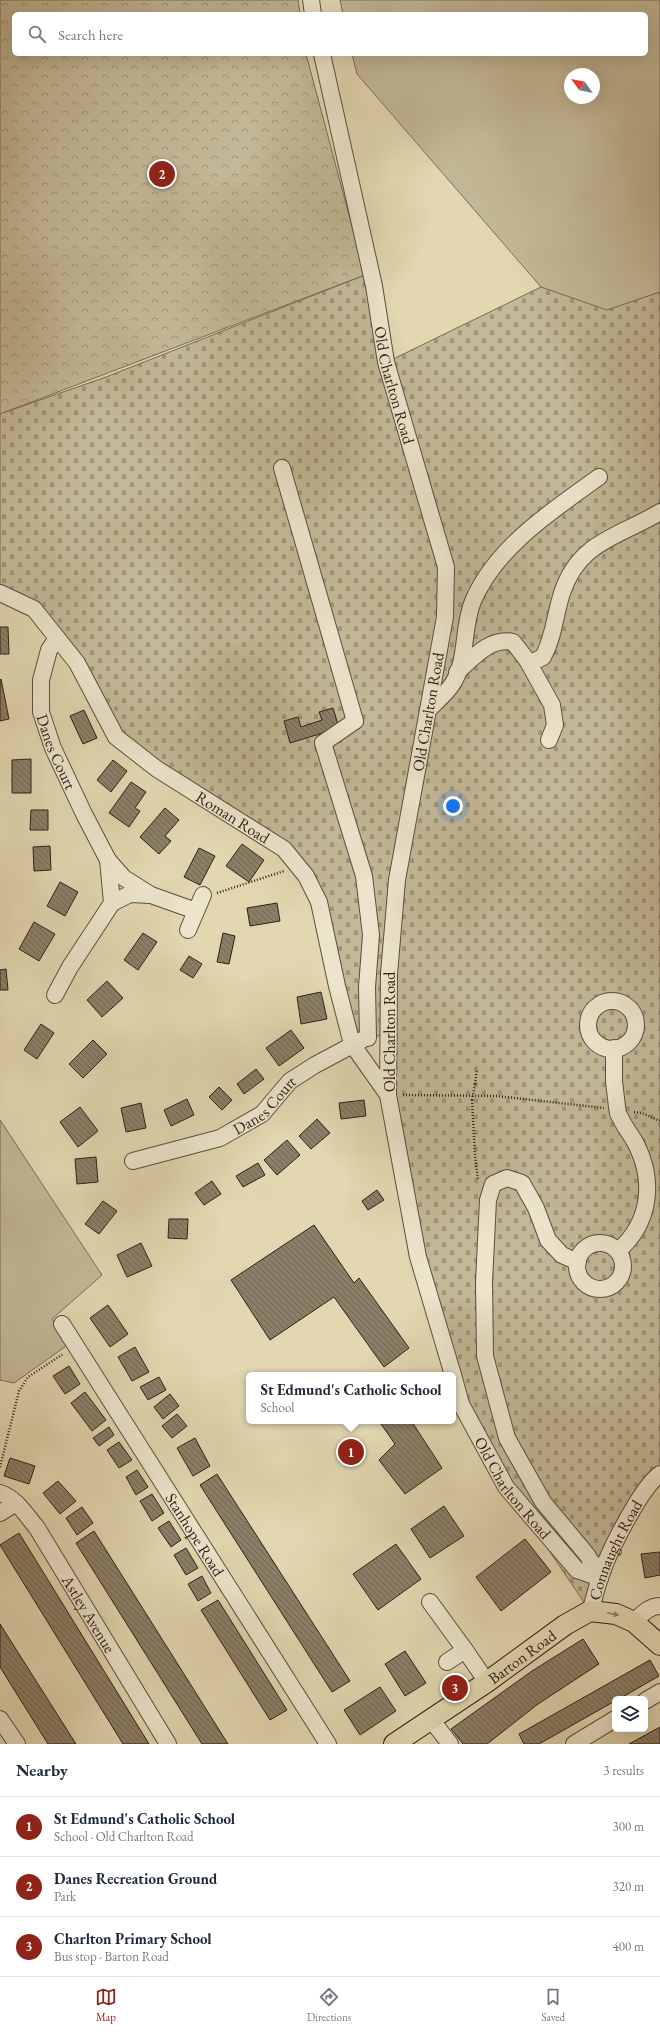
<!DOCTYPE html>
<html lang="en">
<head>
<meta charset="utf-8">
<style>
  body { margin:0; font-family:"EB Garamond",serif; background:#f2f2f3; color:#1f2937 }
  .controls { position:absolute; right:12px; bottom:12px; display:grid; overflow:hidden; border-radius:6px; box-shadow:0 4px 16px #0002 }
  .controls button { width:36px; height:36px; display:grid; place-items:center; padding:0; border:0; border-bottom:1px solid #e0e1e3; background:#fff; color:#1f2937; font:20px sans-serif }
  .compass { position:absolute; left:564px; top:68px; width:36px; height:36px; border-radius:50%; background:#fff; box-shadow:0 4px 16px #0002; rotate:303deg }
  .you { position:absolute; left:453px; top:806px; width:14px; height:14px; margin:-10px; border:3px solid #fff; border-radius:50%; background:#1a73e8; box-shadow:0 0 0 6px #1a73e833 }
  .badge { display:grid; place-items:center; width:26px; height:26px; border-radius:50%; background:#8f2418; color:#fff; font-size:13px; font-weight:700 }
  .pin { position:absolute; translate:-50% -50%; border:2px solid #fff; box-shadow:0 1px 4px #0006 }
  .popup { position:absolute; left:246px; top:1372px; width:210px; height:52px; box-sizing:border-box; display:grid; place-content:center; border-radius:6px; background:#fff; filter:drop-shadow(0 1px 3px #0005); font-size:13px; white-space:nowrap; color:#747a83 }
  .popup b { font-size:15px; color:#1f2937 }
  .popup::after { content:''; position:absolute; left:50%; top:100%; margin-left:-8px; border:8px solid transparent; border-top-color:#fff }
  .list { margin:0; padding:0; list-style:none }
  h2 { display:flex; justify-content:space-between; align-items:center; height:52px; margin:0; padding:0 16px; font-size:17px }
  h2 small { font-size:13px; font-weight:400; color:#747a83 }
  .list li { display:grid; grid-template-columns:26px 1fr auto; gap:12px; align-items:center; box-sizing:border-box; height:60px; padding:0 16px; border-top:1px solid #e0e1e3 }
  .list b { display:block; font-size:15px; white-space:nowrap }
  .list p { margin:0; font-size:13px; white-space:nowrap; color:#747a83 }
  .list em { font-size:13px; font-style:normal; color:#747a83 }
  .icon { flex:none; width:22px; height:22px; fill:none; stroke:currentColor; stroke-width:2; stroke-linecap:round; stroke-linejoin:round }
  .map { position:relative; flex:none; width:660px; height:1744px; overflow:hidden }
  .search { position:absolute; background:#fff; box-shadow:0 4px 16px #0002; left:12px; right:12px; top:12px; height:44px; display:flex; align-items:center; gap:10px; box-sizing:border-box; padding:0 14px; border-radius:6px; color:#747a83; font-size:15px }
  .sheet { height:232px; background:#fff }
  nav { display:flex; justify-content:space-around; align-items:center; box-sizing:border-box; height:56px; border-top:1px solid #e0e1e3; background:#fff; font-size:11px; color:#747a83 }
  nav a { display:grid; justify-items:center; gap:2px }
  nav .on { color:#8f2418 }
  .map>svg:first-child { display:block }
  .green { fill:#c3b897; stroke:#786c58; fill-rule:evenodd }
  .forest { fill:url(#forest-crowns); stroke:#786c58 }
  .cemetery { fill:url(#cemetery-stones); stroke:#786c58 }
  .building { fill:url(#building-back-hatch); stroke:#2d2019 }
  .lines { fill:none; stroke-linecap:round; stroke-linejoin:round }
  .minor-casing { stroke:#5a4e3f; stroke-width:18 }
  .major-casing { stroke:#2d2019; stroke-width:22 }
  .path { stroke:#2d2019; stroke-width:2.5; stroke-dasharray:1 2; stroke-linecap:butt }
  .minor { stroke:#ece5cc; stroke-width:16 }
  .major { stroke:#e2d7b1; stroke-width:20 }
  .minor-bridge-casing { stroke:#5a4e3f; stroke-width:18; stroke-linecap:butt }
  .path-bridge { stroke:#2d2019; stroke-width:2.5; stroke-dasharray:1 2; stroke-linecap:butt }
  .minor-bridge { stroke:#ece5cc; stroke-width:16 }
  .oneway { fill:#887c65 }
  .labels { text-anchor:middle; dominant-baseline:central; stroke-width:3; stroke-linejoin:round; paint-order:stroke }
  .street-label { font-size:16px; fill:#2d2019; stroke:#ece5cc }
</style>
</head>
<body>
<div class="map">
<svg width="660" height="1744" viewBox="0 0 660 1744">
  <defs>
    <pattern id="forest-crowns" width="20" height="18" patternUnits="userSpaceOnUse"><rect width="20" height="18" fill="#c3b897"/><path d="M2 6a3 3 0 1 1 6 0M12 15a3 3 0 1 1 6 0" fill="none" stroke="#9f957a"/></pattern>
    <pattern id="cemetery-stones" width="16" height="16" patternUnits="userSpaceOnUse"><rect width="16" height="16" fill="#c3b897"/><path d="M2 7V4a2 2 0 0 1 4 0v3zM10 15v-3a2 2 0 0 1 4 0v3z" fill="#9f957a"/></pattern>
    <pattern id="building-back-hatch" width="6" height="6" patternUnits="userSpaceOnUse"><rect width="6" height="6" fill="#8b7f68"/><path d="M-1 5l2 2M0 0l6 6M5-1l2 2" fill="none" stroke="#726855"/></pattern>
  </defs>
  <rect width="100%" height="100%" fill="#e2d7b1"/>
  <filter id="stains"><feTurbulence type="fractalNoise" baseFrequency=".005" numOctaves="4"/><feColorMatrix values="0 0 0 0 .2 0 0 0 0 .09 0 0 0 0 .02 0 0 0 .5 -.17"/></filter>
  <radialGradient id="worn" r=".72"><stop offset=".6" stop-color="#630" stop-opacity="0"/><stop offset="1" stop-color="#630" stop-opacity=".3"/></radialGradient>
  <g class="green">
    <path d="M340,0H660V292L607,311L541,287L357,74L352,54H646V14H343ZM570,74H594V98H570Z"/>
    <path d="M0,1120L102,1275L52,1319L69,1344L14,1383L0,1380Z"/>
  </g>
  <path class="forest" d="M0,0H298L300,14H14V54H306L365,275L0,414Z"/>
  <path class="cemetery" d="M365,275L387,362L541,287L607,310L660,292V1474L655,1477L590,1611L506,1487L461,1404L388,1095V1034L368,1038L352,1044L319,902L284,849L116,737L37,602L0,585V414L106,377Z"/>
  <g class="building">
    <path d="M0,627H8L9,654H0Z"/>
    <path d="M1,679L9,719L0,721V680Z"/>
    <path d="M333,708L339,728L290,743L284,721L298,717L301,727L322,720L319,712Z"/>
    <path d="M84,710L97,738L83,744L70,716Z"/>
    <path d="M31,759V793H12V760Z"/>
    <path d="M113,760L127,771L111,792L97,780Z"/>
    <path d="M131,782L146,792L135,808L140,811L129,827L109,813Z"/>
    <path d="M165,808L179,820L165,836L171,841L159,854L140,837Z"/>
    <path d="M31,810H48V830H30Z"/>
    <path d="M242,844L264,860L249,882L226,866Z"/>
    <path d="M50,846L51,870L34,871L33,847Z"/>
    <path d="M199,848L215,856L200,885L184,877Z"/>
    <path d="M60,882L78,892L65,916L47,906Z"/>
    <path d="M277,903L280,921L250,926L247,908Z"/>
    <path d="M34,922L55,934L39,961L19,949Z"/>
    <path d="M143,933L157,942L138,970L124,960Z"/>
    <path d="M223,933L235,936L229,964L217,962Z"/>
    <path d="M189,956L202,964L193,978L180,970Z"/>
    <path d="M6,969L8,990H0V970Z"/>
    <path d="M107,981L123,998L102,1017L87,1000Z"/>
    <path d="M321,992L327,1019L301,1024L297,997Z"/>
    <path d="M41,1024L54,1033L37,1059L24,1050Z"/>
    <path d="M291,1030L304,1048L279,1066L266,1048Z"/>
    <path d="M93,1040L107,1054L83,1078L69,1064Z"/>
    <path d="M256,1069L264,1079L244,1094L237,1084Z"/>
    <path d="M219,1087L232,1100L222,1110L209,1097Z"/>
    <path d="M187,1099L194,1115L171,1126L164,1110Z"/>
    <path d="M364,1100L366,1116L341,1119L339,1103Z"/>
    <path d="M141,1103L146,1128L126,1132L121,1108Z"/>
    <path d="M80,1107L98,1131L78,1147L60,1122Z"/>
    <path d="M317,1119L330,1133L311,1149L299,1136Z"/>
    <path d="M287,1140L300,1155L277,1175L264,1160Z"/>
    <path d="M96,1157L98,1182L77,1184L75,1159Z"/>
    <path d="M258,1163L265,1175L243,1187L236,1176Z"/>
    <path d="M212,1181L221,1194L204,1205L195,1193Z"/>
    <path d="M377,1190L384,1200L368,1210L362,1201Z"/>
    <path d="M103,1201L117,1211L99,1234L85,1224Z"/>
    <path d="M169,1219H188L187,1239L168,1238Z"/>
    <path d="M314,1225L354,1283L359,1278L409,1348L384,1367L334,1297L270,1340L231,1280Z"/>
    <path d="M141,1243L152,1266L127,1277L117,1255Z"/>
    <path d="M108,1305L128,1334L110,1347L90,1318Z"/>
    <path d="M135,1347L149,1372L132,1381L118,1357Z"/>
    <path d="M69,1366L80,1384L65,1394L53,1376Z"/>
    <path d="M159,1377L166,1390L148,1400L140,1387Z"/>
    <path d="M85,1392L106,1420L92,1431L71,1403Z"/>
    <path d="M170,1394L179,1406L163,1419L154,1407Z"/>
    <path d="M177,1414L187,1426L172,1438L162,1426Z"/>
    <path d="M379,1421H414L412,1422L442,1468L405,1494L379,1460L395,1444Z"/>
    <path d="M109,1427L114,1435L99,1446L93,1438Z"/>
    <path d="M195,1438L210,1466L193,1476L177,1448Z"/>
    <path d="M119,1442L132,1460L119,1468L107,1450Z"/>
    <path d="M10,1458L35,1466L29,1484L4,1476Z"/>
    <path d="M137,1470L148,1487L136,1495L126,1477Z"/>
    <path d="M217,1474L350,1681L332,1692L200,1485Z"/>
    <path d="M58,1481L76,1501L60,1514L43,1493Z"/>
    <path d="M152,1494L164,1513L152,1521L140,1501Z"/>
    <path d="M444,1506L464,1536L430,1558L411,1529Z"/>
    <path d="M82,1507L93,1523L77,1535L66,1518Z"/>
    <path d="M169,1521L181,1540L171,1547L158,1528Z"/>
    <path d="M94,1531L228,1744H202L76,1543Z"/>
    <path d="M19,1533L149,1744H123L0,1545Z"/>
    <path d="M525,1539L551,1572L501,1611L476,1577Z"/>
    <path d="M396,1544L421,1579L378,1610L353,1574Z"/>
    <path d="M186,1548L198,1568L186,1575L174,1555Z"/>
    <path d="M660,1552V1575L645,1578L641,1554Z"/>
    <path d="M202,1576L211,1593L198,1601L188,1584Z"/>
    <path d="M218,1600L287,1710L270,1720L201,1610Z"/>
    <path d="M0,1624L76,1744H48L0,1667Z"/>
    <path d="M583,1639L599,1664L538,1704L487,1744H463L451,1729L532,1671Z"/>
    <path d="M405,1651L426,1683L405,1696L385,1664Z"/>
    <path d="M650,1660L659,1676L619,1699H615V1701L539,1744H524L519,1734Z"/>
    <path d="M380,1687L396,1711L360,1735L344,1710Z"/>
    <path d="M660,1727V1744H629Z"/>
  </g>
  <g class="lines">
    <g class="minor-casing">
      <g id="minor">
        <path d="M311,0L313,14"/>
        <path id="s1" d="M322,54L374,286L386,362L446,567L445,617L397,880L389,974L388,1095L418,1257L453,1375"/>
        <path d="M282,468L355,721L323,743L364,876L371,935L367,987L368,1038"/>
        <path id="s2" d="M0,593L34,609L77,663L116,737L157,769L284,849L306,876L319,902L337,986L352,1044L388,1095"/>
        <path id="s3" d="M57,638L49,650L41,680V712L53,748L84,814L108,860L124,878L151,895L196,911"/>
        <path d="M527,660L552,705L555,725L549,740"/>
        <path d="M457,672C473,658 490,637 513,642L527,660L533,662L543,657C554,637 555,614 562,593C579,541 619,537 660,512"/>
        <path d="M428,710C436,702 447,693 453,683C468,659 462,627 473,601C496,547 553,510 599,477"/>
        <path d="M112,903L130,894L151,895"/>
        <path d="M188,930L203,895"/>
        <path d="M55,995L70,967L112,903L108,860"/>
        <circle cx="612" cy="1025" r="24"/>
        <path d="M614,1048V1081L617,1107"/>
        <path d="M618,1113C622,1123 629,1132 635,1142C655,1180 651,1222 618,1251"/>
        <path id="s4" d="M133,1161L220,1138L262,1114L290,1081L315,1065L362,1040"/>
        <circle cx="600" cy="1266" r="23"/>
        <path d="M578,1262L562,1255L548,1240L536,1208L522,1183L507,1178L493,1184L488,1200L484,1282L485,1356L507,1438L543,1502L588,1556L591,1562L603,1570"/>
        <path id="s5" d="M62,1324L328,1744"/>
        <path id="s6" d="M453,1375L461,1404L506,1487L577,1570L600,1578"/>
        <path id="s7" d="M0,1493C16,1498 26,1515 37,1528L168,1744"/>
        <path d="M0,1513L16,1503"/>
        <path d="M430,1602L465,1650"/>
        <path id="s8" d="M590,1611C594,1600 596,1589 600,1578C607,1555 641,1487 660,1474"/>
        <path d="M634,1622C641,1615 649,1606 660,1606"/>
        <path d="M447,1662L465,1650L487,1682"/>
        <path d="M645,1701L660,1692"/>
        <path d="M430,1718L450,1744"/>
        <path d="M0,1719L17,1744"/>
        <path d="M574,1744L615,1719"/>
      </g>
    </g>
    <g class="major-casing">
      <g id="major">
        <path id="s9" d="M394,1744L487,1682L565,1625L590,1611L616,1614L634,1622L660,1645"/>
      </g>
    </g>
    <g class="path">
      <path d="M217,893L284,871"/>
      <path d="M475,1084L477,1069"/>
      <path d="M403,1095L497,1096L604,1108"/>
      <path d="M472,1100L475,1155L478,1180"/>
      <path d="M634,1112L642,1113L660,1121"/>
      <path d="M0,1467L19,1391L28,1377L63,1354"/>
    </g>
    <use href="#minor" class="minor"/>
    <use href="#major" class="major"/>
    <g class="minor-bridge-casing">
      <path id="minor-bridge" d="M617,1107L618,1113"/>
    </g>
    <path class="path-bridge" d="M472,1100L475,1084"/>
    <use href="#minor-bridge" class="minor-bridge"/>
  </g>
  <defs><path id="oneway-solid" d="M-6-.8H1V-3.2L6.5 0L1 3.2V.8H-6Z"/></defs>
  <use class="oneway" href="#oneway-solid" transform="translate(613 1614) rotate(12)"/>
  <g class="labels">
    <g class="street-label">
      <text stroke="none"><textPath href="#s1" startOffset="339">Old Charlton Road</textPath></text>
      <text transform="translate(428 712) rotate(-80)">Old Charlton Road</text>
      <text stroke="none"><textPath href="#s3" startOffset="120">Danes Court</textPath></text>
      <text stroke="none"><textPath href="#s2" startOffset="332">Roman Road</textPath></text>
      <text transform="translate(389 1032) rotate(-90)">Old Charlton Road</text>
      <text stroke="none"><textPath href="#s4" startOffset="146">Danes Court</textPath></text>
      <text stroke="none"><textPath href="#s6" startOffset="129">Old Charlton Road</textPath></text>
      <text stroke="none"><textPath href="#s5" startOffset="249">Stanhope Road</textPath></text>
      <text stroke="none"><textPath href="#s8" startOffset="66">Connaught Road</textPath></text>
      <text stroke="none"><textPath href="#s7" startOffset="152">Astley Avenue</textPath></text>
      <text stroke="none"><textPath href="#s9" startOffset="155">Barton Road</textPath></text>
    </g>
  </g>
  <rect width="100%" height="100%" filter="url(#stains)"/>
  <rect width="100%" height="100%" fill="url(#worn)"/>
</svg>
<div class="controls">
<button><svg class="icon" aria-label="layers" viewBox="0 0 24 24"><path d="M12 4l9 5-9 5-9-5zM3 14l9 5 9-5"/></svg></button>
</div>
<svg class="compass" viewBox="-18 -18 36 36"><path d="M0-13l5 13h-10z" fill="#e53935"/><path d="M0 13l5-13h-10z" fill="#747a83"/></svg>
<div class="you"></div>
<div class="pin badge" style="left:351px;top:1452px">1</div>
<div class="popup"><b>St Edmund's Catholic School</b>School</div>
<div class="pin badge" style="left:162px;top:174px">2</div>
<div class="pin badge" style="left:455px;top:1688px">3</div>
<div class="search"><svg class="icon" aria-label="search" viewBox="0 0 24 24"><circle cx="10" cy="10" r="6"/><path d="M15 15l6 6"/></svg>Search here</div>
</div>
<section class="sheet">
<h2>Nearby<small>3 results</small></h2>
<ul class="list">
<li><span class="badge">1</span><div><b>St Edmund's Catholic School</b><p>School · Old Charlton Road</p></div><em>300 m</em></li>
<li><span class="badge">2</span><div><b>Danes Recreation Ground</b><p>Park</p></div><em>320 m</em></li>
<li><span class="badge">3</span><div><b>Charlton Primary School</b><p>Bus stop · Barton Road</p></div><em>400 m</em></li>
</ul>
</section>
<nav>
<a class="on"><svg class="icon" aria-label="map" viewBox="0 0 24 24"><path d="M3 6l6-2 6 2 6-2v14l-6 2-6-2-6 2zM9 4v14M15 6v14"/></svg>Map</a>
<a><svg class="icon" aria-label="directions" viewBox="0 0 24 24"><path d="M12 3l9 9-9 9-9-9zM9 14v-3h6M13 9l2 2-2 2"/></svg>Directions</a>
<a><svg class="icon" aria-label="saved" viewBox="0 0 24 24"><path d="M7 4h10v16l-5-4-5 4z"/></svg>Saved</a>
</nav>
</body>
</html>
